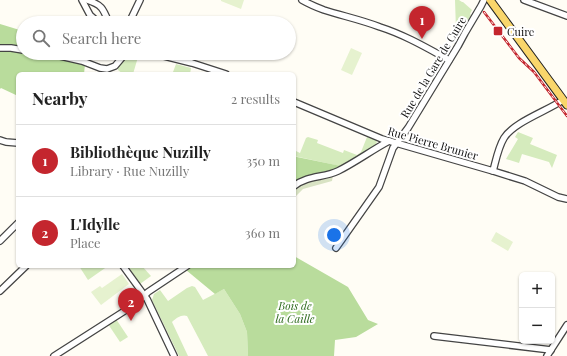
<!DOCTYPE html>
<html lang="en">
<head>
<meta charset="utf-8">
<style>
  body { margin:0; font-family:"Playfair Display",serif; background:#f6f6f6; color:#222 }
  .controls { position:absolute; right:12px; bottom:12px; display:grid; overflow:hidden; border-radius:6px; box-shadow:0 1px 3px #0004 }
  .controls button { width:36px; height:36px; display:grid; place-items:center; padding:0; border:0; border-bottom:1px solid #e0e0e0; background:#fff; color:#222; font:20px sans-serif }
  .you { position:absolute; left:334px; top:235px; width:14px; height:14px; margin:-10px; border:3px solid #fff; border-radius:50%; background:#1a73e8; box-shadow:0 0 0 6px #1a73e833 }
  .badge { display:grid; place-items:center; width:26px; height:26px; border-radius:50%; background:#c4262e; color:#fff; font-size:13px; font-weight:700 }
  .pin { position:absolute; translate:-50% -33px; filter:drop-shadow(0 1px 2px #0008) }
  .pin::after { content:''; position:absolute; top:21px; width:14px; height:12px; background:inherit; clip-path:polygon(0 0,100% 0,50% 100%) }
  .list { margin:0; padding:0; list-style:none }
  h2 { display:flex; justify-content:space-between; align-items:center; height:52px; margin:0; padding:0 16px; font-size:17px }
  h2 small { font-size:13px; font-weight:400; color:#767676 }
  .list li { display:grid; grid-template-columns:26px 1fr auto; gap:12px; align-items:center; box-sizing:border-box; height:72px; padding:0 16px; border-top:1px solid #e0e0e0 }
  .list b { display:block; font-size:15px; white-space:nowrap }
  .list p { margin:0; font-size:13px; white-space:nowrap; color:#767676 }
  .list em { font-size:13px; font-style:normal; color:#767676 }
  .icon { flex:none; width:22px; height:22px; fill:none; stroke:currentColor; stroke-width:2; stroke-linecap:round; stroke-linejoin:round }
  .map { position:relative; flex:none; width:567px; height:356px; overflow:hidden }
  .search { position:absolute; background:#fff; box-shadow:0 1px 3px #0004; left:16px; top:16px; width:280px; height:44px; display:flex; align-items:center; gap:10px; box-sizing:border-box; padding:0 14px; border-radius:22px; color:#767676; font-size:15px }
  .panel { position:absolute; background:#fff; box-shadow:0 1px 3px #0004; left:16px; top:72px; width:280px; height:196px; border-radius:6px }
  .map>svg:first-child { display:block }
  .green { fill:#d5ebbd }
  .forest { fill:#b9dc9c }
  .cemetery { fill:#d9e3c4 }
  .pitch { fill:#e6f2cf }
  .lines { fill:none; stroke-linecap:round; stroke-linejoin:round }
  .minor-casing { stroke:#444; stroke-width:8 }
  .major-casing { stroke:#222; stroke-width:9 }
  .minor { stroke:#fff; stroke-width:5.5 }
  .major { stroke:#f9d66b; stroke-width:7 }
  .rail-casing { stroke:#c4262e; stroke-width:2.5 }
  .rail { stroke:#fff; stroke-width:1; stroke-dasharray:3; stroke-linecap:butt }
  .poi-dot { fill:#c4262e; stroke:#fff; stroke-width:1.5 }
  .labels { text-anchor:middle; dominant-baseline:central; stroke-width:4; stroke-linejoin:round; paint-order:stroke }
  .poi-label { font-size:11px; fill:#111; stroke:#fff; text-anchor:start }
  .street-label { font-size:11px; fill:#111; stroke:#fff }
  .park-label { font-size:11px; font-style:italic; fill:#2f6b1f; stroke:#fff }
</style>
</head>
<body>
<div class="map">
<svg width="567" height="356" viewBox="0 0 567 356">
  <rect width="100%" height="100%" fill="#fffdf5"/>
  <g class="green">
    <path d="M455,0H459L462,2H463L472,10L470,14L471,15L463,29L456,30Z"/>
    <path d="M132,53L136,54L135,56L138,57L133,74H123L118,70V67L128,54Z"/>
    <path d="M176,64L191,68L190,74H177L173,72Z"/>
    <path d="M518,132L533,138L530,144L557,155L552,168L549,162L522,154L519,163L506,159L518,139L515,137Z"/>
    <path d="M308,137L318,140L317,143L343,153L344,150L357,155L361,152L367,137L377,140L376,146L340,166L294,156V150L300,153L306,138Z"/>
    <path d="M79,266H108L88,280Z"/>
    <path d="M128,266H142L151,276L140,284Z"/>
    <path d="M192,286L195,287L203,300L224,289L240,314L247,332L248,356H208L187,316C182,314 176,318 172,322L188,356H179L152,300L154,294L160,290L168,301L187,288Z"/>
    <path d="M116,319L128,337L120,342L108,324Z"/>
  </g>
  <g class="forest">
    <path d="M0,24L23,31L21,47L0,46Z"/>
    <path d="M0,50L23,51V53C46,53 64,58 85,64L84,74H18V96L1,88L0,89Z"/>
    <path d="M294,156L297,157L341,166V168L294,183Z"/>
    <path d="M294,256L348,287L368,320L378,324L356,337L335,340L334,356H248L247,332L240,314L224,289L215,294L186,270L191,266H294Z"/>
  </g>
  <path class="cemetery" d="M333,175L332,181L303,189L294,198V188L300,183Z"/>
  <g class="pitch">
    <path d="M221,0H244L241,9L221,1Z"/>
    <path d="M351,48L362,53L352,75L341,70Z"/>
    <path d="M496,232L513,242L508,251L491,241Z"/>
    <path d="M122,274L129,284L101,305L91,292L100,286L102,288Z"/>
  </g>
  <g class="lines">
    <g class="minor-casing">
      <g id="minor">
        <path d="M82,0L90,15L99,23"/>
        <path d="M87,0C102,5 103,8 109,23"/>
        <path d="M302,0C309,4 316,7 324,10C343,16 362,20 380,27C405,35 427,48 449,60"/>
        <path d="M524,0L567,16"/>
        <path d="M129,23L140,0"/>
        <path d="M0,48H11L23,50"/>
        <path d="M47,53L82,61L100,68L107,69L115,66L126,53"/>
        <path d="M152,53L192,63L226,74"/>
        <path d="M294,102L382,139L493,171L525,181L558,197L567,199"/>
        <path d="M0,140L6,142L18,143"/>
        <path d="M493,171C496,160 498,148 504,138C514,122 547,111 563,100"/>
        <path d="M294,186C308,175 324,178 338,171C356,162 372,150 389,141"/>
        <path d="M0,241L18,223"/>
        <path d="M336,248L379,187L393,148L408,128L458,46L465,33L481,6L484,0"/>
        <path d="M123,266L147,299L174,356"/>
        <path d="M0,291L26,266"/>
        <path d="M434,336L551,350"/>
        <path d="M54,356L137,303L148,292L187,266"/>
        <path d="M547,356L567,325"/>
      </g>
    </g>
    <g class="major-casing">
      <path id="major" d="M490,0L567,105"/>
    </g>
    <use href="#minor" class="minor"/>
    <use href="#major" class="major"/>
    <g class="rail-casing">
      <path id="rail" d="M484,12L519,58L534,72L567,116"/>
    </g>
    <use href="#rail" class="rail"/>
  </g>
  <rect class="poi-dot" x="493" y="26" width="10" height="10" rx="2"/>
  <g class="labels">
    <g class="poi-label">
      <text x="507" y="31">Cuire</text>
    </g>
    <g class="street-label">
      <text transform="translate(433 67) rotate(-59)">Rue de la Gare de Cuire</text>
      <text transform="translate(433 143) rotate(16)">Rue Pierre Brunier</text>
    </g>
    <g class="park-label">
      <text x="295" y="305">Bois de<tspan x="295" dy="13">la Caille</tspan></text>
    </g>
  </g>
</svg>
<div class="controls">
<button>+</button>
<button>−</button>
</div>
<div class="you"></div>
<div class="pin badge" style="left:422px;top:39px">1</div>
<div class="pin badge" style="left:131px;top:321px">2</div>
<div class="search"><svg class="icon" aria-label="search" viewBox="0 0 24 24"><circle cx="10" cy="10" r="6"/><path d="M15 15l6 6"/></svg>Search here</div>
<section class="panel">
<h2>Nearby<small>2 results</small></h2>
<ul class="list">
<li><span class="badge">1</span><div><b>Bibliothèque Nuzilly</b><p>Library · Rue Nuzilly</p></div><em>350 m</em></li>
<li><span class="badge">2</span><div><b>L'Idylle</b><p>Place</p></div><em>360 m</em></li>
</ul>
</section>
</div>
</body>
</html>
